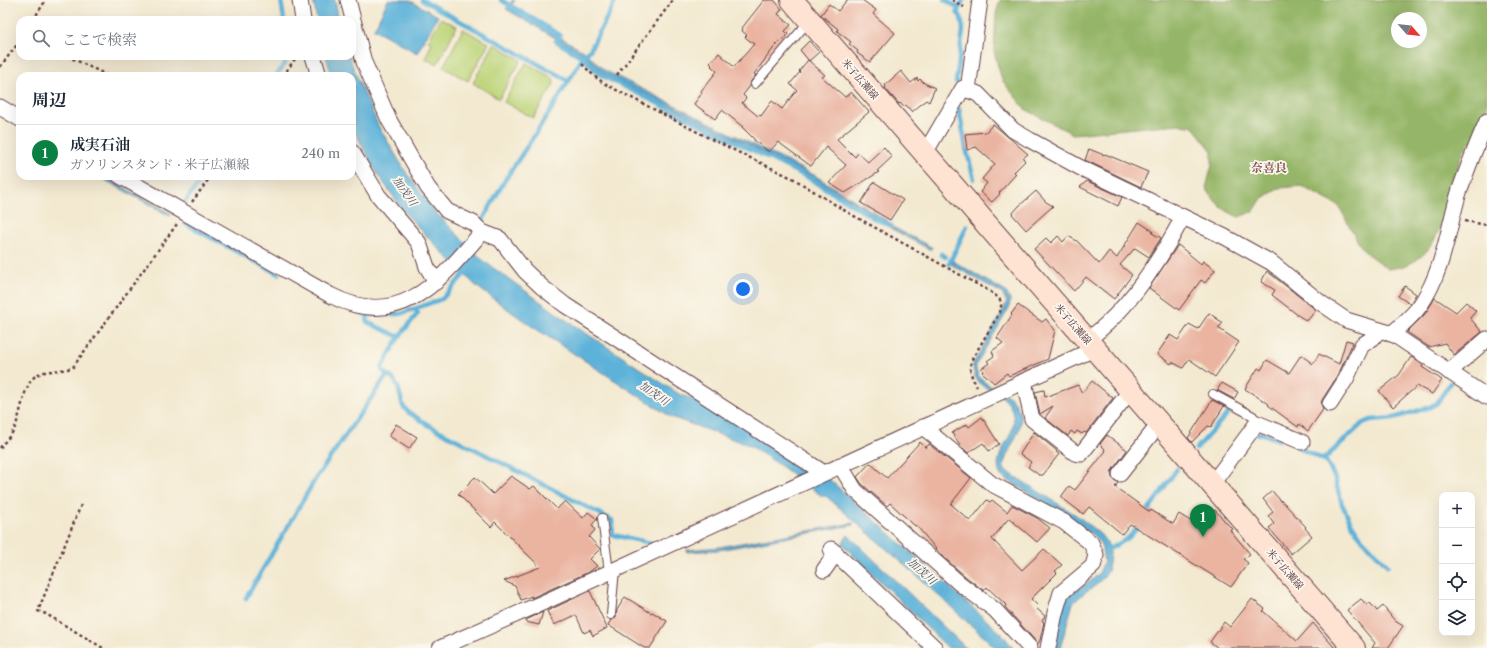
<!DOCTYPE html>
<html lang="ja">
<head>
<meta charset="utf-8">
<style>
  body { margin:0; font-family:"Libre Caslon Text","Noto Serif JP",serif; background:#f6f6f7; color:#1f2937 }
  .controls { position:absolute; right:12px; bottom:12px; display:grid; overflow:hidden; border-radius:8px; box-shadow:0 4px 16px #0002 }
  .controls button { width:36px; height:36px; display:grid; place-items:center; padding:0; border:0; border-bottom:1px solid #e0e1e3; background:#fff; color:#1f2937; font:20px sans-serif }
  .compass { position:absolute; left:1391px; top:12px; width:36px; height:36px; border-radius:50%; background:#fff; box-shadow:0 4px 16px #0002; rotate:118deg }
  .you { position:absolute; left:743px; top:289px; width:14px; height:14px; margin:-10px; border:3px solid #fff; border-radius:50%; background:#1a73e8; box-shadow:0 0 0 6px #1a73e833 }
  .badge { display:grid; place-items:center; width:26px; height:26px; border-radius:50%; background:#0b8043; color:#fff; font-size:13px; font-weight:700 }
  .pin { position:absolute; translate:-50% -33px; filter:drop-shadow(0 1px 2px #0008) }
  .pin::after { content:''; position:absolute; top:21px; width:14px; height:12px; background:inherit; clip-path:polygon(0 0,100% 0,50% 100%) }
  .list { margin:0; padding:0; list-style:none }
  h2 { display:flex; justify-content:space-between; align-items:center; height:52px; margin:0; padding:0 16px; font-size:17px }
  h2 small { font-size:13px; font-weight:400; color:#747a83 }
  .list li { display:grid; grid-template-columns:26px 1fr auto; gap:12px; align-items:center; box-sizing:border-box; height:56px; padding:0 16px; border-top:1px solid #e0e1e3 }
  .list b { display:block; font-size:15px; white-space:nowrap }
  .list p { margin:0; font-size:13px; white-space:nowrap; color:#747a83 }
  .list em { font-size:13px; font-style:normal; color:#747a83 }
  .icon { flex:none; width:22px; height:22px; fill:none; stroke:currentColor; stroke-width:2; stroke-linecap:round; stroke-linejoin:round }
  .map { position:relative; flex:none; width:1487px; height:648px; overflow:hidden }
  .search { position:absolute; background:#fff; box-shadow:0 4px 16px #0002; left:16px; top:16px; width:340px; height:44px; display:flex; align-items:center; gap:10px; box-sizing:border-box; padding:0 14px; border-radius:12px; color:#747a83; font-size:15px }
  .panel { position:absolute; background:#fff; box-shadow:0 4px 16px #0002; left:16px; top:72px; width:340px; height:108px; border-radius:12px }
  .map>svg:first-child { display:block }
  .green { fill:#bcd478; stroke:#837a52 }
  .forest { fill:#95b668; stroke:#706a4a; fill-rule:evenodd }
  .water { fill:#5db2d9; stroke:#546882 }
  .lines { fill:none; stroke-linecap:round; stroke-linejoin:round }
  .stream { stroke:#5db2d9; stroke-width:4.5 }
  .building { fill:#eab4a1 }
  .service-casing { stroke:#633d44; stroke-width:10 }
  .minor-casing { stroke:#633d44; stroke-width:17 }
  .secondary-casing { stroke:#633d44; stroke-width:24 }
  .path { stroke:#633d44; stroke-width:2.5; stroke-dasharray:3 3; stroke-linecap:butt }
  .service { stroke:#fff; stroke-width:8 }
  .minor { stroke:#fff; stroke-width:15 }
  .secondary { stroke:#fee3d2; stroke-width:22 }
  .labels { text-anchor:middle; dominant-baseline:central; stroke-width:3.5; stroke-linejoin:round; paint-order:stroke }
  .street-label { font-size:10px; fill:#4a1f2b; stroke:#fbf7ec }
  .water-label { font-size:11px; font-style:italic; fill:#515268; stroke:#fbf7ec }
  .quarter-label { font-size:12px; font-weight:bold; fill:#825354; stroke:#fbf7ec }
</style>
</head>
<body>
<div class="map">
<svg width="1487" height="648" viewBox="0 0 1487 648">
  <rect width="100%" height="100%" fill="#fbf7ec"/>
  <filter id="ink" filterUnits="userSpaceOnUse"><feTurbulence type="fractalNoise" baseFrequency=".025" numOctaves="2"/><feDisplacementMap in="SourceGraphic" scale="8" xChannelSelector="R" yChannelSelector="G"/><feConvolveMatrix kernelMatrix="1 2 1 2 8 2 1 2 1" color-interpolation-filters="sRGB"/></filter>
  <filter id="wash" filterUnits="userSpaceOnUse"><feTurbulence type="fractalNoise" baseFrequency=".012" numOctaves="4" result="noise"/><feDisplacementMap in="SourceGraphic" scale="16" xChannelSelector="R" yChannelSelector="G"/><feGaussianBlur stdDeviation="0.9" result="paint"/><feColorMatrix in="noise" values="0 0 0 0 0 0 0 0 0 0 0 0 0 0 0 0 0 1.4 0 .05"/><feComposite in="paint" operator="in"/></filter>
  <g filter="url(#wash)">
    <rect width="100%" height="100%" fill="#f3e9d0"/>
    <g class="green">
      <path d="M441,18L457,26L438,63L435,64L425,58L432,43L428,41Z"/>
      <path d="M463,29L489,43L468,81L443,67Z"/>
      <path d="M494,44L521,60L499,99L473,83Z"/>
      <path d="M526,63L553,78L554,84L533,118L504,102Z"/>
    </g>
    <path class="forest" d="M1000,0H1487V130C1479,136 1469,141 1464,150C1447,183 1449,247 1409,264C1403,267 1395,268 1388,269L1366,253L1358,242L1339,206L1301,186L1280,188L1262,198L1254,211L1239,217C1221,209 1217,205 1206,188L1212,165V151L1193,127L1178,124L1073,134L1025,109L1002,80L994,52L996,13ZM1397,18H1421V42H1397Z"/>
    <g class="water">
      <path d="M313,0H335L339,20H317Z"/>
      <path d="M388,0H409L438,16L417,53L374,29Z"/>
      <path d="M513,0H515L510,7L585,52L604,70L814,175L892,224L893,227L933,248L931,250L892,229L860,206L811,176L603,73L583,54L506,9Z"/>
      <path d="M326,56H349L357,77L379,127L406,172L434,211L485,262L569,322L679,394L722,411L831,481L1003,635L1013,648H996L907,567L826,496H822L784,468L749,445L671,417L524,321L476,286L432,242L402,209L375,170L352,126V76H332Z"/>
      <path d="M98,176H103L172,214L170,216Z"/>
      <path d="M953,261L1006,292L1010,300L1009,308L976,365C974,384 1000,388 1012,399C1016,403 1019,410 1020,415C1025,430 1004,452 1003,469L1079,517L1101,535L1109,546L1110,554L1108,571L1103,578L1095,586L1085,592L1073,603L1060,648H1052L1063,602L1071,594L1092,580L1099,573L1104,562L1102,548L1100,543L1093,535L1073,520L1001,476C989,454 1019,436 1013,415C1012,410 1011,407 1008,403C998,388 972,390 973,364L1000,317L1007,302L1002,293L952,265Z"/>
      <path d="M853,523V525L719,550L687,552V550L719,547Z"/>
      <path d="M848,535L966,648H948L842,544Z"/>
    </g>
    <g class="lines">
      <g class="stream">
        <path d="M281,0L284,20"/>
        <path d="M422,0L569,81"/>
        <path d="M501,0L560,35L556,41L581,56L601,75L809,178L877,220L891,225"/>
        <path d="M945,0L959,8"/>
        <path d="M276,76L286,62"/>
        <path d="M956,82L963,30L961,17L957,12L963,0"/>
        <path d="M959,109L966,148L974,179"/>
        <path d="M185,202L204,176"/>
        <path d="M186,224L278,274"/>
        <path d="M480,225L505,180L551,110L583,57L590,50L616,0"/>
        <path d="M941,254L945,257"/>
        <path d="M949,264L967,226"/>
        <path d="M414,309L418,313L399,337L382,367V370L394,380L398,387L403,406L408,412L430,426L612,520L613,535L656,544"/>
        <path d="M358,312L368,315L400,314L442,299L467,271"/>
        <path d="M368,315L367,322L399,337"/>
        <path d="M1258,434L1261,433L1279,440"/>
        <path d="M1297,447L1326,461L1334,476L1342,504L1351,523L1361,538L1388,566"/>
        <path d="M1196,449L1232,409L1241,413"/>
        <path d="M1324,459L1363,423L1371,420L1394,418L1430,407L1437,403L1450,383"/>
        <path d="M1145,515L1177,469"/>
        <path d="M1107,550C1122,542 1131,539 1140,523"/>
        <path d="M246,598L316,478L387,375"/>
      </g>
    </g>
    <g id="blocks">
      <g class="building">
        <path d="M764,0H774L782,9L778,14L791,25L785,31L788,34L781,42L779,41L754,74L756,75L751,81L750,86L743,95L746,98L742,103L758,116L759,115L761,116L772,101L782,109L797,90L790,84L800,72L799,71L808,60L825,75L822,77L845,97L851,92L869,112L837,139L855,157L858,153L868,162L884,147L892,157L877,171L879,172L845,193L829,183L846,165L826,147L811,166L778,142L769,152L754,140V139L742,127H743L722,110L715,119L694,104L702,93L701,91L717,71L711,66L712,65L710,63L719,53L734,67L754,44L745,37L747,35L742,31L743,29L742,28Z"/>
        <path d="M847,0H862L876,10L873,14L895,33L870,62L857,53L858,51L849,44L851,42L837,31L838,29L821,15L829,4L838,11Z"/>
        <path d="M809,41L819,52L809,61L800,50Z"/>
        <path d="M901,71L911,83L917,78L918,81L920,79L924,83L935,88L929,102L926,100L912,112L906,105L904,107L900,103L899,104L885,88L886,87L885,85Z"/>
        <path d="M993,124L1028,154L1023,158L1025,161L1014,172L1016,174L999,193L1000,194L992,202L980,192L987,183L982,179L995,164L976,147L967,150L965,134L986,132Z"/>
        <path d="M1089,149L1104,155L1105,154L1148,172L1141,187L1085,160Z"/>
        <path d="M1087,181L1122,197L1118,206L1080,187Z"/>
        <path d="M874,182L903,200L890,220L861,203Z"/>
        <path d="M1036,191L1046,202L1053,206L1026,230L1012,214L1019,206Z"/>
        <path d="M1139,222L1153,231L1152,233L1161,238L1149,257L1135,248L1120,265L1132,275L1114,299L1086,277L1074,291L1034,249L1046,238L1051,243L1058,236L1063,242L1068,236L1077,241L1099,264L1109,251L1117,258Z"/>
        <path d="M1178,245L1201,264L1203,261L1215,270L1205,283L1201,280L1179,310L1149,288Z"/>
        <path d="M1267,271L1316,310L1307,321L1299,316L1272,295L1275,290L1261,282Z"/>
        <path d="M1405,286L1416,294L1410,304L1398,296Z"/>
        <path d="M1435,298L1456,312L1466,302L1476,311L1470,318L1482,332L1454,355L1445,343L1429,347L1407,332L1425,314Z"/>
        <path d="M1018,305L1042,322L1046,319L1055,330L1048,359L1009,376L1007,373L994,383L982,372L983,371L981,369L989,363L987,361L994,356L992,351L1003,343L997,338L1012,315L1011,314Z"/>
        <path d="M1209,313L1223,323L1218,328L1239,342L1215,377L1189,359L1183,368L1172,362L1171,364L1157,354L1170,335L1178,340L1189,324L1198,329Z"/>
        <path d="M1346,340L1353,342L1338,375L1322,400L1321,404L1323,409L1322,411L1308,431L1299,424L1298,427L1268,405L1269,404L1245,389L1258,368L1261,370L1267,360L1289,373L1301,355L1313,364L1319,354L1339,364Z"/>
        <path d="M1411,357L1423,365L1422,367L1442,380L1432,394L1417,386L1393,407L1379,391L1399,375Z"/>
        <path d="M1092,381L1113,398L1086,433L1084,432L1082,434L1077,431L1075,434L1071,431L1068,436L1045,418L1053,406L1040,414L1035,392L1044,390L1045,397L1078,385L1082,393Z"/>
        <path d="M1222,383L1238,392L1234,399L1217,390Z"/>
        <path d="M1212,400L1224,406L1211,427L1208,426L1192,442L1188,438Z"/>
        <path d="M982,417L999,444L989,451L983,443L968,453L961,446L952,433L967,424L969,427Z"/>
        <path d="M396,424L417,437L409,449L389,436Z"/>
        <path d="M1034,432L1057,451L1056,452L1059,454L1043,475H1039L1028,467L1031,462L1020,454Z"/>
        <path d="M1107,435L1127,450L1111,472L1112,478L1118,483L1115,487L1150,512L1151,510L1173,524L1179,514L1197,525L1215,510L1232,529L1230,530L1250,554L1243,559L1248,563L1231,587L1130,524L1122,534L1089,507L1083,514L1061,497L1069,486L1075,490L1105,452L1104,451L1105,449L1100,444Z"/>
        <path d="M920,442L926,448L929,444L971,478L951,504L970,521L987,500L990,502L992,500L1007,512L1012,505L1037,518L1050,528L1037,542L1009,518L992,539L1022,570L1044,549L1062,565L1055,571L1057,573L1031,599L1038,606L1036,608L1045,616L1042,621L1044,622L1040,640L1038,644L1005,607L1006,605L987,587L984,591L965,576L941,555L916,525L915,526L890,503L887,506L862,484L857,477L870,463L887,478Z"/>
        <path d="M511,476L530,489L534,486L557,509L565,501L583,518L588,512L597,519L592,525L595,530L589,537L600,549L590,559L597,566L589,572L531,598L532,596L521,600L515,586L504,581L540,567L495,522L491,527L458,494L475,477L493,494Z"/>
        <path d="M1272,491L1281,501L1284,503L1306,527L1305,528L1312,536L1291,554L1269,528L1274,524L1268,516L1273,512L1263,499Z"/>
        <path d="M590,591L607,628L593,636L590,630L584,633L576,615L554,625L547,611Z"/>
        <path d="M625,597L651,613L652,612L667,621L650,648H644L608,625L611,620L616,618L617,610Z"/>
        <path d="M1252,599L1265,609L1263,611L1297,641L1313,623L1335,648H1218L1210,642L1224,622L1230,627Z"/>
        <path d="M1361,599L1367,605L1369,603L1371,604L1377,611L1383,606L1395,621L1403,626L1388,648H1372L1375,643L1347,610Z"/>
        <path d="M543,612L539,625L526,622V620Z"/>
      </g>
    </g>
  </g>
  <g filter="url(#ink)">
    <use href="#blocks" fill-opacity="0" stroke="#633d44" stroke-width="1"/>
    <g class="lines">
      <g class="service-casing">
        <g id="service">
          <path d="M755,84L809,21"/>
          <path d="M1213,394L1253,416L1257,423"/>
          <path d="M602,518L609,572"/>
          <path d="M611,615L615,569"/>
        </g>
      </g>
      <g class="minor-casing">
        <g id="minor">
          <path d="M300,0L303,20"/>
          <path d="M348,0L364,62L389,120L428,188L447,211L473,223L482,232"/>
          <path d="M313,56L319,76"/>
          <path d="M968,90L980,0"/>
          <path d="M0,107L20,119"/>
          <path d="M352,152L378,195L419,243L427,267L436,282"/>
          <path d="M925,153L963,88L978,94L1013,130L1030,140L1079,167L1225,237L1272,263L1321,303L1346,320L1393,334L1487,397"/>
          <path d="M120,176L330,295C401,332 440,280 482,232L500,239L525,271L542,287L565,305L824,473"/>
          <path d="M1391,334C1402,325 1413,316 1421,304C1444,270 1448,227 1460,189C1468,167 1477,143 1487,121"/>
          <path d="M1087,340C1127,312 1160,260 1183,217"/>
          <path d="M1449,372L1487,339"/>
          <path d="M1024,381L1032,419L1075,453L1081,454L1130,391"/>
          <path d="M1330,404L1346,379L1362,345L1373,338L1379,330"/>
          <path d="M923,427L992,484L1064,522L1091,543L1096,555L1093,566L1061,593L1055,613L1048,648"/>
          <path d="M840,465L855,490L959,583L995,610L1030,648"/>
          <path d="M1120,474L1159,424"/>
          <path d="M1212,484L1257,423L1302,442"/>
          <path d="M831,549L935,648"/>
          <path d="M824,570L836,553"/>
          <path d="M440,648L549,600L1094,349"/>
        </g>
      </g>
      <g class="secondary-casing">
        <path id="secondary" d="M792,0L1354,648"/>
      </g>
      <g class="path">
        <path d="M952,0L964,7"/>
        <path d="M33,20L46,0"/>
        <path d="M67,56L109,76"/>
        <path d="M582,64L594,76L605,84L709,138L794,179L847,212L991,292C1000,299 1003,300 1000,312L971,361C969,372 972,378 977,387"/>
        <path d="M0,67L20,41"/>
        <path d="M617,75L673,0"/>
        <path d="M283,76L297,56"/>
        <path d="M192,202L211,176"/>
        <path d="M1465,221L1487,225"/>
        <path d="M0,448C4,442 10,437 13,431C22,416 22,384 37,375C48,369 62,372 73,367L177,224"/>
        <path d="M81,505L38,611L46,614L103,648"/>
      </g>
      <use href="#service" class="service"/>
      <use href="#minor" class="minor"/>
      <use href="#secondary" class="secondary"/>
    </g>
  </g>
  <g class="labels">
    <g class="street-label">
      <text transform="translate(860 79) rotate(49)">米子広瀬線</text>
      <text transform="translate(1073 324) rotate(49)">米子広瀬線</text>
      <text transform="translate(1285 569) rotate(49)">米子広瀬線</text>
    </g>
    <g class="water-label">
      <text transform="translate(405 191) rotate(55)">加茂川</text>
      <text transform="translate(654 393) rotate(34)">加茂川</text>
      <text transform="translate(922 571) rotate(42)">加茂川</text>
    </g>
    <g class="quarter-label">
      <text x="1269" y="167">奈喜良</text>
    </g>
  </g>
</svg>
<div class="controls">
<button>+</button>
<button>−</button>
<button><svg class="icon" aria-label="locate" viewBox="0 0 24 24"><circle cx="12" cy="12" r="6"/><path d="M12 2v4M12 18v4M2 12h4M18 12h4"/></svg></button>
<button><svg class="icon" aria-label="layers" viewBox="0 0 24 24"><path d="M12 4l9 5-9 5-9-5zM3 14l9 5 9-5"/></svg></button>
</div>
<svg class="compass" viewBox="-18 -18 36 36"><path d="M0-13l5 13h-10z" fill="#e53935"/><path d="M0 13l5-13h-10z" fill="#747a83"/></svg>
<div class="you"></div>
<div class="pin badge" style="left:1203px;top:537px">1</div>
<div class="search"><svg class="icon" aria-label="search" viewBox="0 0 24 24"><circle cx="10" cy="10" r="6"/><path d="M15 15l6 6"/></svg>ここで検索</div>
<section class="panel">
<h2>周辺<small></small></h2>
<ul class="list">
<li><span class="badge">1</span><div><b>成実石油</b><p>ガソリンスタンド · 米子広瀬線</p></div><em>240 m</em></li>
</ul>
</section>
</div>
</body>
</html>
